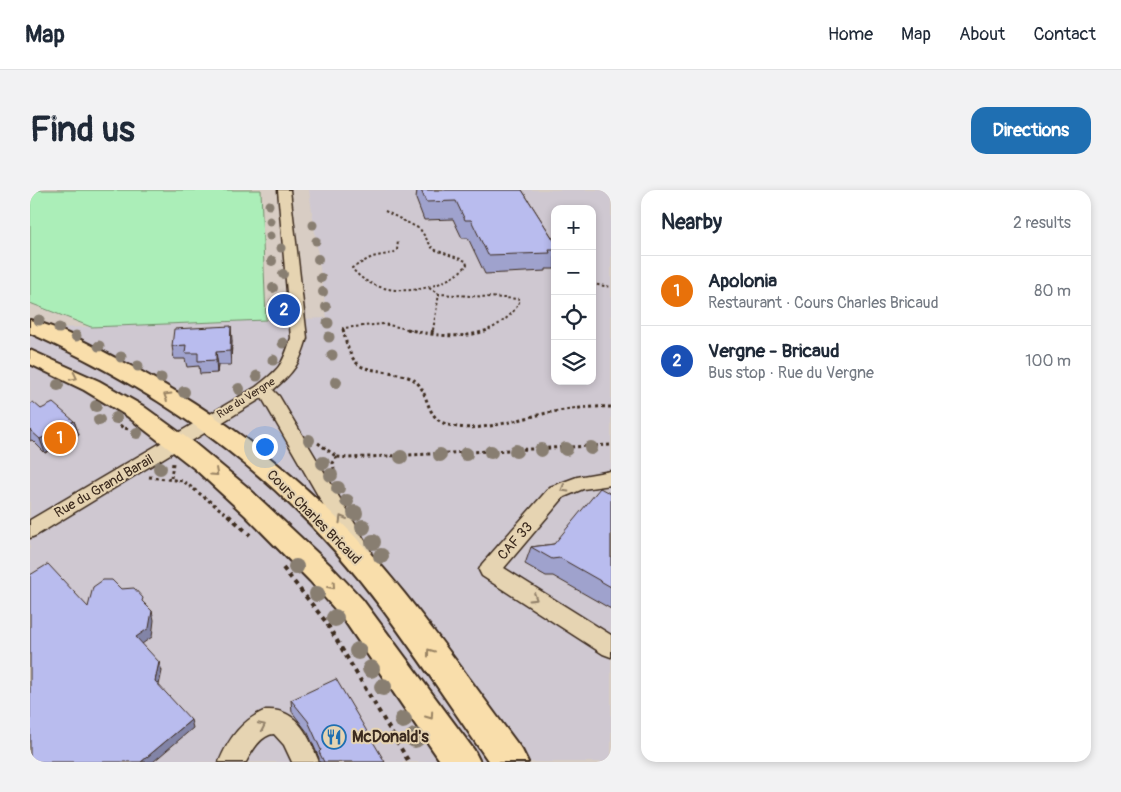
<!DOCTYPE html>
<html lang="en">
<head>
<meta charset="utf-8">
<style>
  body { margin:0; font-family:Pangolin,sans-serif; background:#f2f2f3; color:#1f2937 }
  .controls { position:absolute; right:15px; top:15px; display:grid; overflow:hidden; border-radius:10px; box-shadow:0 2px 8px #0003 }
  .controls button { width:45px; height:45px; display:grid; place-items:center; padding:0; border:0; border-bottom:1px solid #e0e1e3; background:#fff; color:#1f2937; font:25px sans-serif }
  .you { position:absolute; left:234px; top:256px; width:18px; height:18px; margin:-12px; border:4px solid #fff; border-radius:50%; background:#1a73e8; box-shadow:0 0 0 8px #1a73e833 }
  .badge { display:grid; place-items:center; width:32px; height:32px; border-radius:50%; background:#1f6fb2; color:#fff; font-size:16px; font-weight:700 }
  .pin { position:absolute; translate:-50% -50%; border:2px solid #fff; box-shadow:0 1px 5px #0006 }
  .list { margin:0; padding:0; list-style:none }
  h2 { display:flex; justify-content:space-between; align-items:center; height:65px; margin:0; padding:0 20px; font-size:21px }
  h2 small { font-size:16px; font-weight:400; color:#747a83 }
  .list li { display:grid; grid-template-columns:32px 1fr auto; gap:15px; align-items:center; box-sizing:border-box; height:70px; padding:0 20px; border-top:1px solid #e0e1e3 }
  .list b { display:block; font-size:19px; white-space:nowrap }
  .list p { margin:0; font-size:16px; white-space:nowrap; color:#747a83 }
  .list em { font-size:16px; font-style:normal; color:#747a83 }
  .icon { flex:none; width:28px; height:28px; fill:none; stroke:currentColor; stroke-width:2; stroke-linecap:round; stroke-linejoin:round }
  .map { position:relative; flex:none; width:581px; height:572px; overflow:hidden; border-radius:15px }
  header { display:flex; align-items:center; gap:30px; box-sizing:border-box; height:70px; padding:0 25px; background:#fff; border-bottom:1px solid #e0e1e3 }
  header strong { font-size:24px }
  nav { display:flex; gap:28px; margin-inline-start:auto; font-size:18px }
  .intro { display:flex; align-items:center; justify-content:space-between; box-sizing:border-box; height:120px; padding:0 30px }
  h1 { margin:0; font-size:35px }
  .button { padding:12px 22px; border-radius:15px; background:#1f6fb2; color:#fff; font-size:18px; font-weight:700 }
  main { display:flex; gap:30px; padding:0 30px }
  aside { flex:1; background:#fff; border-radius:15px; box-shadow:0 2px 8px #0003 }
  .map>svg:first-child { display:block }
  .built { fill:#cfc8d1; fill-rule:evenodd }
  .green { fill:#abeeb8; stroke:#738c6b }
  .lines { fill:none; stroke-linecap:round; stroke-linejoin:round }
  .minor-casing { stroke:#3b2a1e; stroke-width:3 }
  .major-casing { stroke:#3b2a1e; stroke-width:4 }
  .path-far2 { stroke:#3b2a1e; stroke-width:2; stroke-dasharray:2.5 2.5; stroke-linecap:butt }
  .path-far1 { stroke:#3b2a1e; stroke-width:3; stroke-dasharray:3 3; stroke-linecap:butt }
  .path { stroke:#3b2a1e; stroke-width:4; stroke-dasharray:4.5 4.5; stroke-linecap:butt }
  .minor { fill:#e6d4b2; fill-rule:evenodd }
  .major { fill:#f9deab; fill-rule:evenodd }
  .tree { fill:#887e71 }
  .wall { fill:#9fa2cd; stroke:#3b2a1e }
  .shaded-wall { fill:#8284a7; stroke:#3b2a1e }
  .building { fill:#b9bcee; stroke:#3b2a1e }
  .oneway { stroke:#9a8464 }
  .oneway2 { stroke:#907f68 }
  .labels { text-anchor:middle; dominant-baseline:central; stroke-width:4; stroke-linejoin:round; paint-order:stroke }
  .far-street-label { font-size:11px; fill:#3b2a1e; stroke:#e6d4b2 }
  .street-label { font-size:14px; fill:#3b2a1e; stroke:#e6d4b2 }
  .near-poi-label { font-size:16px; font-weight:bold; fill:#3b2a1e; stroke:#e6d4b2; text-anchor:start }
</style>
</head>
<body>
<header>
<strong>Map</strong>
<nav><a>Home</a><a>Map</a><a>About</a><a>Contact</a></nav>
</header>
<div class="intro"><h1>Find us</h1><a class="button">Directions</a></div>
<main>
<div class="map">
<svg width="581" height="572" viewBox="0 0 581 572">
  <rect width="100%" height="100%" fill="#d8cdc4"/>
  <filter id="ink" filterUnits="userSpaceOnUse"><feTurbulence type="fractalNoise" baseFrequency=".02" numOctaves="2"/><feDisplacementMap in="SourceGraphic" scale="10" xChannelSelector="R" yChannelSelector="G"/><feConvolveMatrix kernelMatrix="1 2 1 2 8 2 1 2 1" color-interpolation-filters="sRGB"/></filter>
  <g filter="url(#ink)">
    <path class="built" d="M279,0H581V572H0V139L297,128ZM525,19H562V191H525Z"/>
    <path class="green" d="M0,0H231L236,130L61,137L0,113Z"/>
    <g class="lines">
      <g class="minor-casing">
        <g id="minor">
          <path d="M248,0H260L277,148C269,175 264,182 243,200L249,206L338,356L341,362L338,368L331,370L324,368L232,208L7,345L0,348V330L226,197C249,179 252,177 261,148Z"/>
          <path d="M581,281V295L553,299L534,307L474,378L581,445V467L573,464L452,386L449,380L452,374L520,297L547,287Z"/>
          <path d="M236,520C268,518 279,547 289,572H262L254,555L244,544C231,545 222,561 216,572H189C199,548 212,530 236,520Z"/>
        </g>
      </g>
      <g class="major-casing">
        <g id="major">
          <path d="M0,130C32,138 64,157 93,172C201,227 298,308 374,403C415,454 453,508 492,560L498,572H459C424,521 390,470 353,420C258,292 144,208 0,143Z"/>
          <path d="M0,160L69,191L113,216L164,253L216,296L300,375L332,409L444,560L450,572H411L312,427L280,391L215,325L165,279L97,226L54,200L0,174Z"/>
        </g>
      </g>
      <g class="path-far2">
        <path d="M355,21L390,39L403,59L436,71L437,75C411,104 347,112 322,78L342,67L363,63L367,60L368,51"/>
        <path d="M562,94L581,97"/>
        <path d="M399,98L409,104"/>
        <path d="M313,140V138L353,134L382,140"/>
        <path d="M403,140L409,104L490,109C487,122 470,135 457,140"/>
      </g>
      <g class="path-far1">
        <path d="M313,139C324,192 337,173 378,187C401,195 392,226 416,234C444,245 488,229 517,223C538,219 559,216 581,217"/>
        <path d="M377,139C404,146 434,150 460,139"/>
        <path d="M402,143L403,139"/>
        <path d="M86,231L93,238L99,239"/>
        <path d="M288,253L307,267L318,268L581,255"/>
        <path d="M304,280L303,273L307,267"/>
        <path d="M119,287L153,291L199,326"/>
        <path d="M141,288L143,273"/>
      </g>
      <g class="path">
        <path d="M198,325L220,345"/>
        <path d="M253,378L296,432L379,572"/>
      </g>
      <use href="#minor" class="minor"/>
      <use href="#major" class="major"/>
    </g>
    <g class="tree">
      <circle cx="239" cy="15" r="4.5"/>
      <circle cx="240" cy="31" r="4.5"/>
      <circle cx="283" cy="35" r="4.5"/>
      <circle cx="240" cy="46" r="4.5"/>
      <circle cx="286" cy="51" r="4.5"/>
      <circle cx="251" cy="58" r="4.5"/>
      <circle cx="288" cy="69" r="5"/>
      <circle cx="242" cy="71" r="5"/>
      <circle cx="253" cy="84" r="5"/>
      <circle cx="291" cy="88" r="5"/>
      <circle cx="243" cy="98" r="5"/>
      <circle cx="293" cy="102" r="5"/>
      <circle cx="244" cy="113" r="5"/>
      <circle cx="296" cy="117" r="5"/>
      <circle cx="245" cy="128" r="5.5"/>
      <circle cx="9" cy="130" r="5.5"/>
      <circle cx="298" cy="133" r="5.5"/>
      <circle cx="29" cy="138" r="5.5"/>
      <circle cx="46" cy="146" r="5.5"/>
      <circle cx="299" cy="147" r="5.5"/>
      <circle cx="253" cy="153" r="5.5"/>
      <circle cx="69" cy="156" r="5.5"/>
      <circle cx="302" cy="165" r="5.5"/>
      <circle cx="91" cy="167" r="5.5"/>
      <circle cx="243" cy="170" r="5.5"/>
      <circle cx="108" cy="176" r="5.5"/>
      <circle cx="227" cy="186" r="5.5"/>
      <circle cx="131" cy="188" r="5.5"/>
      <circle cx="306" cy="192" r="6"/>
      <circle cx="28" cy="195" r="6"/>
      <circle cx="209" cy="199" r="6"/>
      <circle cx="154" cy="202" r="6"/>
      <circle cx="66" cy="216" r="6"/>
      <circle cx="86" cy="228" r="6"/>
      <circle cx="69" cy="230" r="6"/>
      <circle cx="107" cy="243" r="6"/>
      <circle cx="279" cy="250" r="6"/>
      <circle cx="561" cy="258" r="7"/>
      <circle cx="536" cy="259" r="7"/>
      <circle cx="511" cy="260" r="7"/>
      <circle cx="486" cy="261" r="7"/>
      <circle cx="461" cy="262" r="7"/>
      <circle cx="436" cy="264" r="7"/>
      <circle cx="410" cy="265" r="7"/>
      <circle cx="371" cy="267" r="7"/>
      <circle cx="293" cy="273" r="7"/>
      <circle cx="130" cy="278" r="7"/>
      <circle cx="301" cy="285" r="7"/>
      <circle cx="308" cy="298" r="7"/>
      <circle cx="317" cy="311" r="7"/>
      <circle cx="325" cy="323" r="8"/>
      <circle cx="333" cy="337" r="8"/>
      <circle cx="343" cy="352" r="8"/>
      <circle cx="351" cy="366" r="8"/>
      <circle cx="266" cy="377" r="8"/>
      <circle cx="287" cy="404" r="8"/>
      <circle cx="305" cy="428" r="9"/>
      <circle cx="328" cy="461" r="9"/>
      <circle cx="341" cy="479" r="9"/>
      <circle cx="353" cy="497" r="9"/>
      <circle cx="373" cy="530" r="9"/>
      <circle cx="385" cy="548" r="10"/>
    </g>
    <g class="wall">
      <path d="M387,0H492L525,52V79H516V81L455,84L438,48H432L423,29L394,30L386,9Z"/>
      <path d="M202,150L201,175H188L187,183L170,184L169,176L157,177L155,169H144L142,156Z"/>
      <path d="M0,214L11,219L44,231L49,245L15,263L2,250L0,251Z"/>
      <path d="M581,304V419L523,386H516L495,374L501,357L524,354Z"/>
      <path d="M261,510L355,572H289V568L278,543L262,522Z"/>
    </g>
    <g class="shaded-wall">
      <path d="M201,136L202,150L201,175L200,161Z"/>
      <path d="M186,162L188,175L187,183L186,170Z"/>
      <path d="M44,231L49,245L15,263L10,249Z"/>
      <path d="M122,421L124,430L122,447L109,456L106,447Z"/>
      <path d="M129,472L132,481L128,500L125,491Z"/>
      <path d="M161,530L163,538L123,572H111Z"/>
    </g>
    <g class="building">
      <path d="M391,0H492L525,52V60H519L520,63L458,65L441,30H435L426,11L396,12Z"/>
      <path d="M201,136L200,161L186,162V170L168,171V163H155L156,155L142,156L144,139Z"/>
      <path d="M3,212L11,219L23,213L44,231L10,249L0,240V214Z"/>
      <path d="M570,298L581,304V397L530,368L522,369L501,357L524,354Z"/>
      <path d="M18,374L58,417L63,397L73,390H82L91,399L104,398L113,408L112,411L122,421L119,438L106,447L129,472L125,491L161,530L111,572H0V385Z"/>
      <path d="M306,489L355,572H294L289,562L291,560L278,531L261,510Z"/>
    </g>
    <defs><path id="oneway-chevron" d="M-2-3.5L2.5 0L-2 3.5" fill="none" stroke-width="1.6" stroke-linecap="round" stroke-linejoin="round" transform="scale(1.25)"/></defs>
    <g class="oneway">
      <use href="#oneway-chevron" transform="translate(44 187) rotate(26)"/>
      <use href="#oneway-chevron" transform="translate(137 206) rotate(-149)"/>
      <use href="#oneway-chevron" transform="translate(185 283) rotate(42)"/>
      <use href="#oneway-chevron" transform="translate(302 396) rotate(48)"/>
      <use href="#oneway-chevron" transform="translate(400 462) rotate(-126)"/>
      <use href="#oneway-chevron" transform="translate(400 526) rotate(55)"/>
    </g>
    <g class="oneway2">
      <use href="#oneway-chevron" transform="translate(534 299) rotate(150)"/>
      <use href="#oneway-chevron" transform="translate(312 329) rotate(-120)"/>
      <use href="#oneway-chevron" transform="translate(504 408) rotate(32)"/>
      <use href="#oneway-chevron" transform="translate(232 536) rotate(-26)"/>
    </g>
  </g>
  <defs>
    <g id="restaurant-ring" transform="scale(1.25)"><circle r="9.5" fill="#e6d4b2" stroke="#1f6fb2" stroke-width="1.5"/><path d="M-5-6h1v4h1v-4h1v4h1v-4h1v5L-1.5 .5V6h-2V.5L-5-1ZM5-6V6H3V1.5H1.5Q1.5-4 5-6Z" fill="#1f6fb2"/></g>
  </defs>
  <g fill-rule="evenodd">
    <use href="#restaurant-ring" x="304" y="547"/>
  </g>
  <g class="labels">
    <g class="far-street-label">
      <text transform="translate(216 208) rotate(-32)">Rue du Vergne</text>
    </g>
    <g class="street-label">
      <text transform="translate(74 296) rotate(-30)">Rue du Grand Barail</text>
      <text transform="translate(284 327) rotate(45)">Cours Charles Bricaud</text>
      <text transform="translate(485 351) rotate(-49)">CAF 33</text>
    </g>
    <g class="near-poi-label">
      <text x="322" y="547">McDonald's</text>
    </g>
  </g>
</svg>
<div class="controls">
<button>+</button>
<button>−</button>
<button><svg class="icon" aria-label="locate" viewBox="0 0 24 24"><circle cx="12" cy="12" r="6"/><path d="M12 2v4M12 18v4M2 12h4M18 12h4"/></svg></button>
<button><svg class="icon" aria-label="layers" viewBox="0 0 24 24"><path d="M12 4l9 5-9 5-9-5zM3 14l9 5 9-5"/></svg></button>
</div>
<div class="you"></div>
<div class="pin badge" style="left:30px;top:248px;background:#e8710a">1</div>
<div class="pin badge" style="left:254px;top:120px;background:#1a4fb4">2</div>
</div>
<aside>
<h2>Nearby<small>2 results</small></h2>
<ul class="list">
<li><span class="badge" style="background:#e8710a">1</span><div><b>Apolonia</b><p>Restaurant · Cours Charles Bricaud</p></div><em>80 m</em></li>
<li><span class="badge" style="background:#1a4fb4">2</span><div><b>Vergne - Bricaud</b><p>Bus stop · Rue du Vergne</p></div><em>100 m</em></li>
</ul>
</aside>
</main>
</body>
</html>
